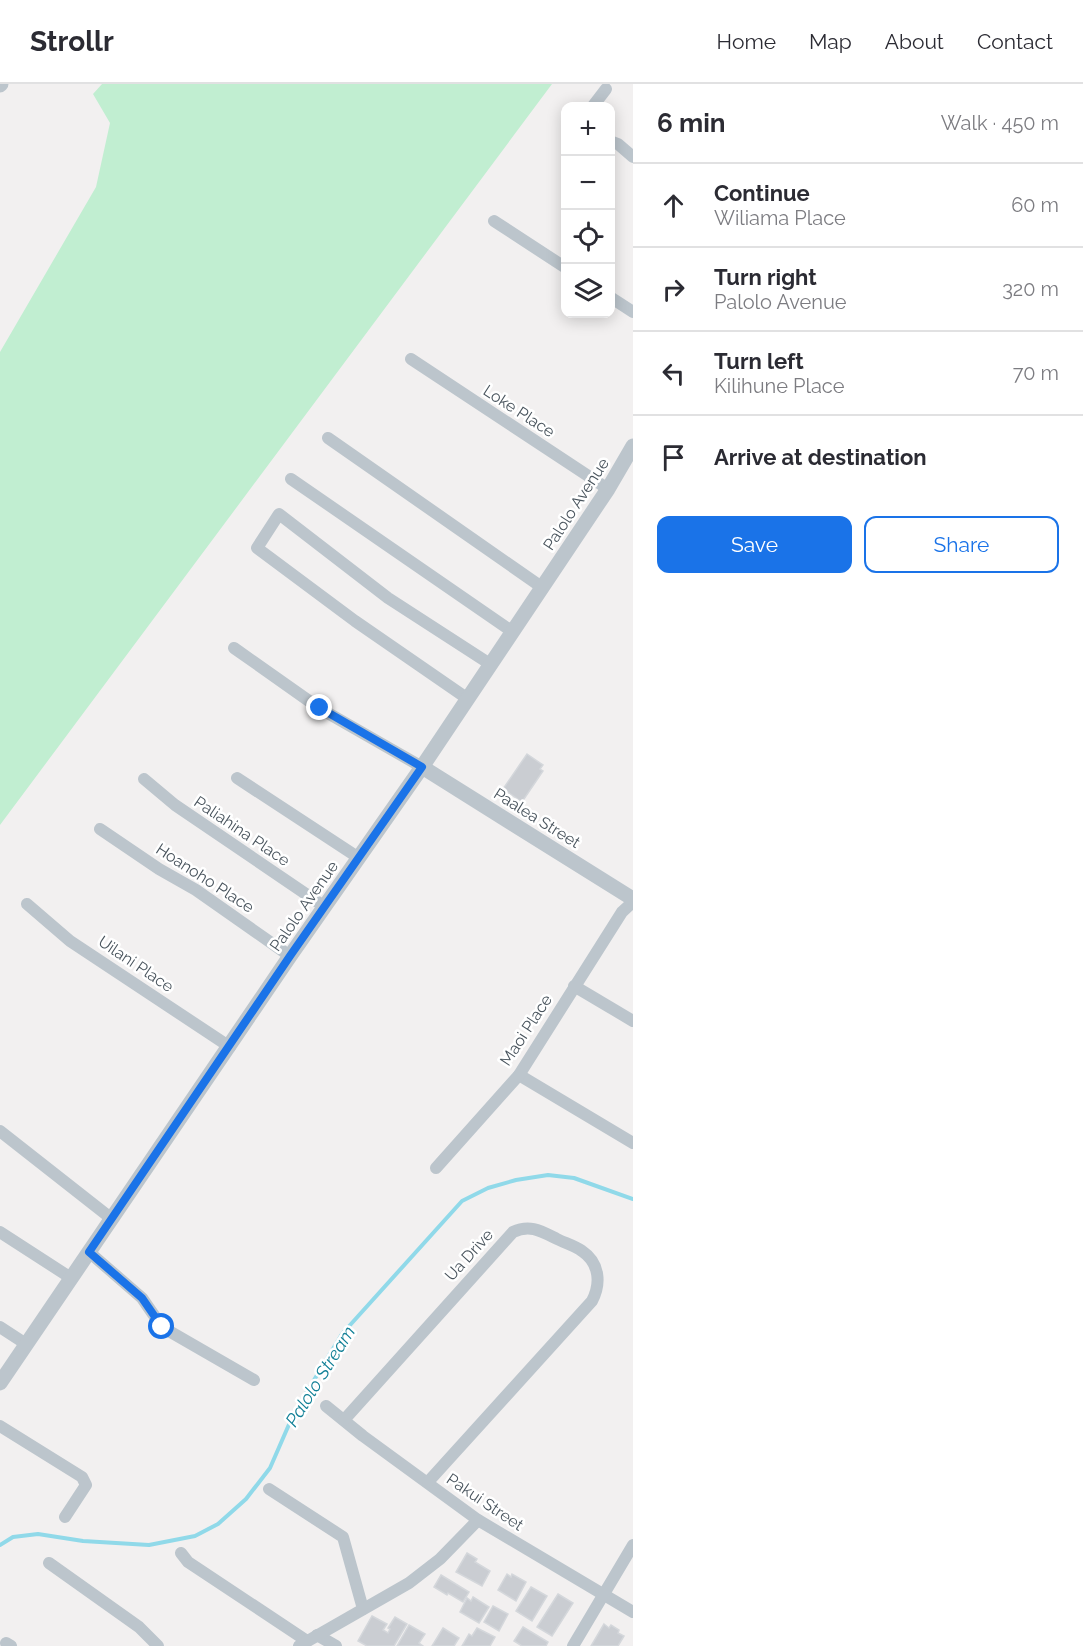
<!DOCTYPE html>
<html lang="en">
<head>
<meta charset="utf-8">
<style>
  body { margin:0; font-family:Raleway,sans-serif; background:#f2f2f3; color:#2b2b33 }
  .controls { position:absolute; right:18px; top:18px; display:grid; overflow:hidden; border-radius:12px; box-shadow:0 3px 15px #0003 }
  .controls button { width:54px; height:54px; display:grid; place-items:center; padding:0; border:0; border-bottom:2px solid #e1e1e2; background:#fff; color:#2b2b33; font:30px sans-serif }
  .stop { position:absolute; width:18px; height:18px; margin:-14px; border:4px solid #1a73e8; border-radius:50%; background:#fff }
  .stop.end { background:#1a73e8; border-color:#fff; box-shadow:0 2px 6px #0008 }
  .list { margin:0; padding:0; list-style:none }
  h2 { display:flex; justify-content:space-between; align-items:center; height:78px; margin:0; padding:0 24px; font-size:26px }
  h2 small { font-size:20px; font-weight:400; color:#7c7c81 }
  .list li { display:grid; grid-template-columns:39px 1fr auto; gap:18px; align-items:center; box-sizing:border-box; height:84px; padding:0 24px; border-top:2px solid #e1e1e2 }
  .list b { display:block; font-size:22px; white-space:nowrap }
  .list p { margin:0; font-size:20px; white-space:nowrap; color:#7c7c81 }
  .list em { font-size:20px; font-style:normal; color:#7c7c81 }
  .actions { display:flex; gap:12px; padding:18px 24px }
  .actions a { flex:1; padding:14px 0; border:2px solid #1a73e8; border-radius:12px; text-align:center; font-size:21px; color:#1a73e8 }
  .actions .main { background:#1a73e8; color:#fff }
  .icon { flex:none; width:33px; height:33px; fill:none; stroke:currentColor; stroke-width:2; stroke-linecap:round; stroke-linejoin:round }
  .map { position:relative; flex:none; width:633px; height:1562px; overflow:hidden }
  header { display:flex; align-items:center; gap:36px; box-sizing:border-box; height:84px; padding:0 30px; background:#fff; border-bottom:2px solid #e1e1e2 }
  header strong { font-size:28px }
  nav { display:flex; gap:33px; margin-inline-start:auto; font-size:21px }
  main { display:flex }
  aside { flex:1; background:#fff }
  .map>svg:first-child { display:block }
  .green { fill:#c1eed1 }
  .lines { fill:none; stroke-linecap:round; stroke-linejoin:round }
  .stream { stroke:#90d9e9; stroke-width:4 }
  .building { fill:#cacdd2; stroke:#d4d7db; stroke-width:1.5 }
  .minor { stroke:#bcc5cc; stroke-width:12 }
  .tertiary { stroke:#bcc5cc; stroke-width:15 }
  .route { stroke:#1a73e8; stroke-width:8 }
  .labels { text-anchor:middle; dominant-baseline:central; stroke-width:5; stroke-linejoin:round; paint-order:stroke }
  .street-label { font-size:16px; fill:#49545d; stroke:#fff }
  .water-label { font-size:18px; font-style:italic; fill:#128097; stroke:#fff }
</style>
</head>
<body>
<header>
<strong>Strollr</strong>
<nav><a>Home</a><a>Map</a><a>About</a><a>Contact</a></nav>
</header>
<main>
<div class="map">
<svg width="633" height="1562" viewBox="0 0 633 1562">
  <rect width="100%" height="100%" fill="#f2f0f0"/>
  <path class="green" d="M102,0H552L0,741V268L96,103L110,39L93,10Z"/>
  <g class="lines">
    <path class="stream" d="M0,1461L13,1453L38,1450L83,1457L149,1461L195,1452L218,1440L246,1415L270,1384L294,1329L342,1250L462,1117L488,1104L516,1096L548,1091L574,1094L633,1115"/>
  </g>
  <g class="building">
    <path d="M527,670L543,681L540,685L543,687L522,718L503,705Z"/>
    <path d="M467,1469L477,1475L475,1478L490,1487L482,1502L456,1488Z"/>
    <path d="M507,1490L511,1493L512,1490L526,1498L516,1517L498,1506Z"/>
    <path d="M441,1491L469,1508L463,1518L448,1509L447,1511L434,1503Z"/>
    <path d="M531,1503L547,1512L532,1537L516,1527Z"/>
    <path d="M558,1510L573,1519L552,1552L537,1543Z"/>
    <path d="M473,1513L489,1523L479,1539L460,1528L467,1514L471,1517Z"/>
    <path d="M493,1522L508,1530L499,1547L484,1538Z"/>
    <path d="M372,1532L387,1540L383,1546L388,1549L390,1545L388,1544L395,1533L407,1540L394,1562H367L358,1557Z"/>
    <path d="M604,1540L609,1544L611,1541L619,1546L618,1549L624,1552L618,1562H591Z"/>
    <path d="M409,1541L425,1550L419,1559L423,1562H397Z"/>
    <path d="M523,1543L548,1558L546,1562H522L514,1557Z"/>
    <path d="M443,1544L459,1554L454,1562H432Z"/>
    <path d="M477,1544L495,1553L490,1562H462L469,1550L472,1552Z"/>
  </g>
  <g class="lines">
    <g class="minor">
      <path d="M593,22L606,5"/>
      <path d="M610,57L618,60L633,73"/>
      <path d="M494,137L566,184"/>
      <path d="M610,213L633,228"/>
      <path d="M411,275L608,405"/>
      <path d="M328,354L543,504"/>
      <path d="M291,395L513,548"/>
      <path d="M234,564L319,624L422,683"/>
      <path d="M468,615L355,537L257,464L279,430L388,514L490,580"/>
      <path d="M237,694L359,774"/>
      <path d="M144,695L175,721L325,823"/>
      <path d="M100,745L159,785L196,806L290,872"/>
      <path d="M27,820L70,857L230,963"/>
      <path d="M574,902L633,937"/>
      <path d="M519,991L633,1059"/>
      <path d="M0,1047L112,1135"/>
      <path d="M436,1084L519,991L622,828L633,818"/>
      <path d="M0,1148L71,1194"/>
      <path d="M89,1168L142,1214L162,1243L254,1296"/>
      <path d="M0,1243L26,1260"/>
      <path d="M326,1322L363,1352L478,1436L633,1528"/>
      <path d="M344,1336L513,1148C530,1140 541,1147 557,1155C565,1159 575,1162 582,1167C600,1179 601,1200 592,1217L428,1398"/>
      <path d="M0,1342L82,1393L86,1401L65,1433"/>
      <path d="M269,1405L343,1453L363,1525"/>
      <path d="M181,1469L188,1478L307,1557"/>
      <path d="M49,1479L139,1543L158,1562"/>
      <path d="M317,1551L336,1562"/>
      <path d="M6,1559L11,1562"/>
      <path d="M299,1562L409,1499L440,1475L478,1436"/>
      <path d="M573,1562L633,1461"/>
    </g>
    <g class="tertiary">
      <path d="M0,1L1,0"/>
      <path d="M422,683L633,815"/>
      <path d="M0,1299L290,872L422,683L608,405L633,362"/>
    </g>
  </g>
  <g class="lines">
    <path class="route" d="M162,1243L142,1214L89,1168L290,872L422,683L320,624"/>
  </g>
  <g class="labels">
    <g class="street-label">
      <text transform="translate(519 327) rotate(33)">Loke Place</text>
      <text transform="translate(576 420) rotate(-57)">Palolo Avenue</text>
      <text transform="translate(537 734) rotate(32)">Paalea Street</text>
      <text transform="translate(242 747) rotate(34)">Paliahina Place</text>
      <text transform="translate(205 794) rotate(33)">Hoanoho Place</text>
      <text transform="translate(304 822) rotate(-55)">Palolo Avenue</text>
      <text transform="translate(136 880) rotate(34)">Uilani Place</text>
      <text transform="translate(526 946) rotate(-57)">Maoi Place</text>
      <text transform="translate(469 1171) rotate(-48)">Ua Drive</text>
      <text transform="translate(485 1418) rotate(34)">Pakui Street</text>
    </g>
    <g class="water-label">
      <text transform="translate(320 1292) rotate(-58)">Palolo Stream</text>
    </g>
  </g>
</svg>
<div class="controls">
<button>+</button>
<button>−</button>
<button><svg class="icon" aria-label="locate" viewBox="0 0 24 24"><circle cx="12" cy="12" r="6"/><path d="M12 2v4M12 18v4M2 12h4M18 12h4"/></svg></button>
<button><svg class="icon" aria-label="layers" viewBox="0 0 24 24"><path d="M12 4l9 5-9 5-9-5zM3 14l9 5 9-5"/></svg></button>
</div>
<div class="stop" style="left:162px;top:1243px"></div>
<div class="stop end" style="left:320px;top:624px"></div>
</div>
<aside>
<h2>6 min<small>Walk · 450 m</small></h2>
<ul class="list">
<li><svg class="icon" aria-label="ahead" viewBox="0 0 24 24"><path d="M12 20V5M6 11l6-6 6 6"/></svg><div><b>Continue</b><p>Wiliama Place</p></div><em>60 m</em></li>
<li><svg class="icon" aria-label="right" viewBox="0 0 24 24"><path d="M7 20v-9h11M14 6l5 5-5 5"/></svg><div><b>Turn right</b><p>Palolo Avenue</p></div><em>320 m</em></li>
<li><svg class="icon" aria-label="left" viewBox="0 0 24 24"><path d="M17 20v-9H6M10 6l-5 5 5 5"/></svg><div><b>Turn left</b><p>Kilihune Place</p></div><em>70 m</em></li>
<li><svg class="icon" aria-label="arrive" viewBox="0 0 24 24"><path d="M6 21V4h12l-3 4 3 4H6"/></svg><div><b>Arrive at destination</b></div></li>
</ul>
<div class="actions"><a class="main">Save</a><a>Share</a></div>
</aside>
</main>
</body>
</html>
